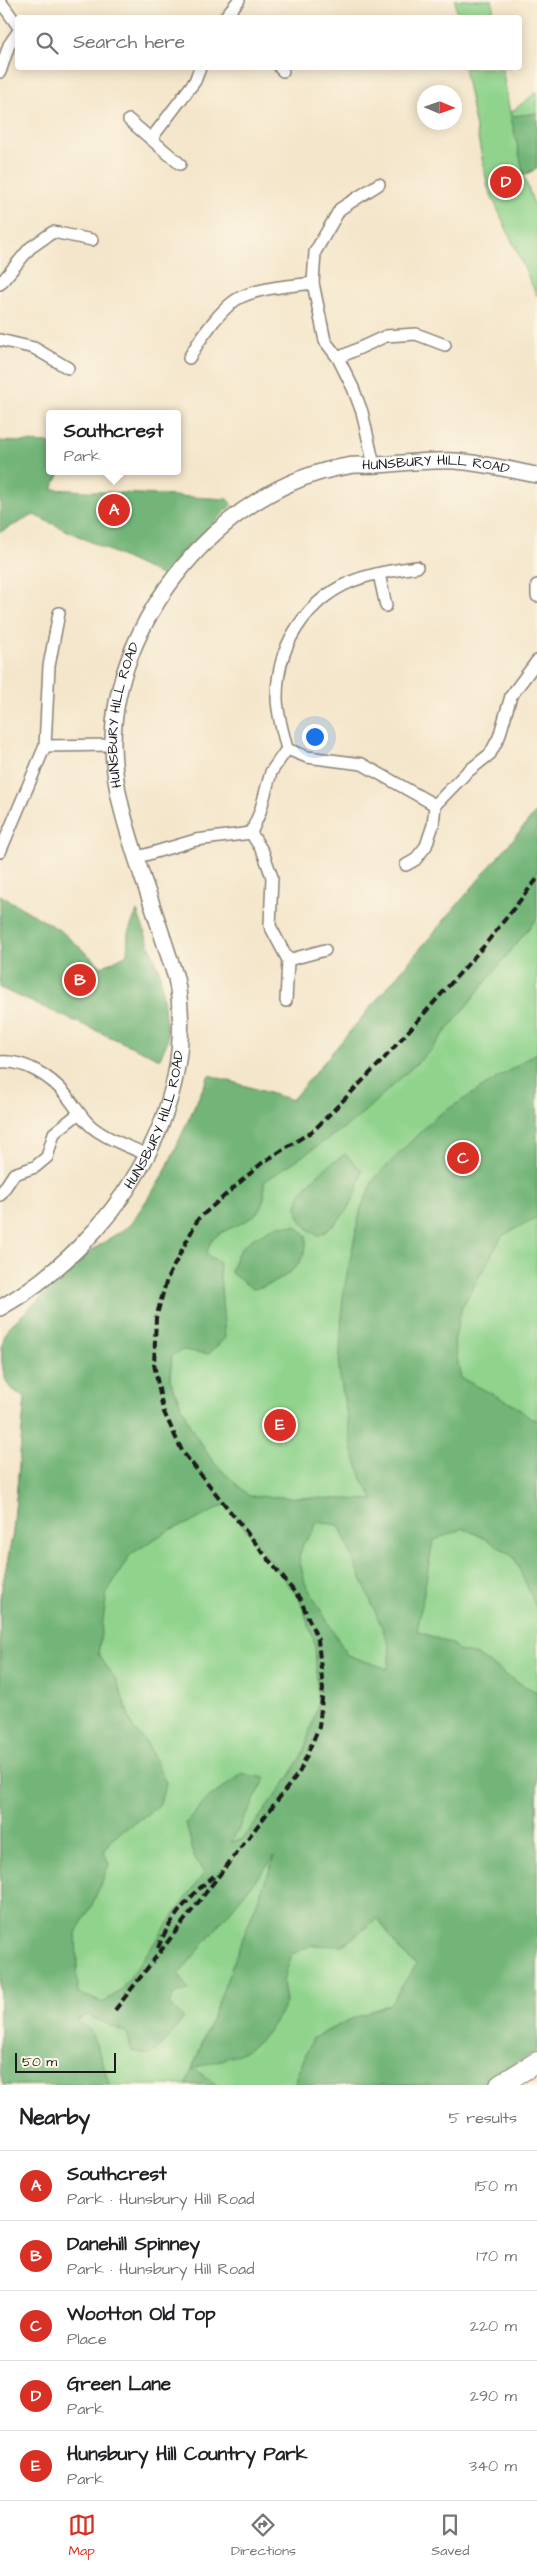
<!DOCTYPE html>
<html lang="en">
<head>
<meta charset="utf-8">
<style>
  body { margin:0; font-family:"Architects Daughter",sans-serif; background:#f6f6f6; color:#202124 }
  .compass { position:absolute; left:417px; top:85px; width:45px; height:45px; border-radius:50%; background:#fff; box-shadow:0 2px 12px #0003; rotate:92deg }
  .scale { position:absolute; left:15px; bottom:12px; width:101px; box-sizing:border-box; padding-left:5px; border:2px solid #1c1c1c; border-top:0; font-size:14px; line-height:18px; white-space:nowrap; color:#1c1c1c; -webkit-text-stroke:4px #fcf5e5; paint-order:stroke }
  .you { position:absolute; left:314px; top:736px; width:18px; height:18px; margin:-12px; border:4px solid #fff; border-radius:50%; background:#1a73e8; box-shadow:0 0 0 8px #1a73e833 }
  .badge { display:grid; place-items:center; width:32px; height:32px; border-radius:50%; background:#d93025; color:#fff; font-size:16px; font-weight:700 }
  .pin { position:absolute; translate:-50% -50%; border:2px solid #fff; box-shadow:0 1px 5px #0006 }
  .popup { position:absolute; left:46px; top:410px; width:135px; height:65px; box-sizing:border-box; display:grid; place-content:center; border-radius:5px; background:#fff; filter:drop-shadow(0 1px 4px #0005); font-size:16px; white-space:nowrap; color:#757577 }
  .popup b { font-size:19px; color:#202124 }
  .popup::after { content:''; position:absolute; left:50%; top:100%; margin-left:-10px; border:10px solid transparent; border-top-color:#fff }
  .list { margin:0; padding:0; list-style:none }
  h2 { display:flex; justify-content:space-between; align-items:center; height:65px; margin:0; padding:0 20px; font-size:21px }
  h2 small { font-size:16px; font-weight:400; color:#757577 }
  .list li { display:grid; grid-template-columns:32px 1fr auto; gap:15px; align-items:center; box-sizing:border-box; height:70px; padding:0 20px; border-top:1px solid #e0e0e0 }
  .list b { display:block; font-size:19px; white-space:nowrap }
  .list p { margin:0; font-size:16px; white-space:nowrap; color:#757577 }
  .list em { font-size:16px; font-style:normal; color:#757577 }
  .icon { flex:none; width:28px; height:28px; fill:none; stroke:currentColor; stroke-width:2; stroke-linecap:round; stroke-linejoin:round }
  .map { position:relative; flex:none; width:537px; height:2085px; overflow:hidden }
  .search { position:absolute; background:#fff; box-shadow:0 2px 12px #0003; left:15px; right:15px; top:15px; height:55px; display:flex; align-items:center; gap:12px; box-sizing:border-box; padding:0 18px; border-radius:5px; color:#757577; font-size:19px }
  .sheet { height:415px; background:#fff }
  nav { display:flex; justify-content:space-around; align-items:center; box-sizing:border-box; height:70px; border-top:1px solid #e0e0e0; background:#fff; font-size:14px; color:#757577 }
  nav a { display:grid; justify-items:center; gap:2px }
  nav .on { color:#d93025 }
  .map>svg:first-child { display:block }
  .green { fill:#8fd38c; stroke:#567854 }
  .forest { fill:#73b578; stroke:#48684a; fill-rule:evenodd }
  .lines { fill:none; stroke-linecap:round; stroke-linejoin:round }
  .street-casing { stroke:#888174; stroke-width:14 }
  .secondary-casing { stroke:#888174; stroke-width:18 }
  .highway-casing { stroke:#888174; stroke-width:22 }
  .street { stroke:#fff; stroke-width:11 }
  .secondary { stroke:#fff; stroke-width:15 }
  .highway { stroke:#fff; stroke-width:20 }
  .rail { stroke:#1c1c1c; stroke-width:4; stroke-dasharray:8 4; stroke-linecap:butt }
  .labels { text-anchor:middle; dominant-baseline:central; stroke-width:5; stroke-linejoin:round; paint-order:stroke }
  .street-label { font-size:14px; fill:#1c1c1c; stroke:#fcf5e5 }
</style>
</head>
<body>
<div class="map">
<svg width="537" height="2085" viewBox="0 0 537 2085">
  <rect width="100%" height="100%" fill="#fcf5e5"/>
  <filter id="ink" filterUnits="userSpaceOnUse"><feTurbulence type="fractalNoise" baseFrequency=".02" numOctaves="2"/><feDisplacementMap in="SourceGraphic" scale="10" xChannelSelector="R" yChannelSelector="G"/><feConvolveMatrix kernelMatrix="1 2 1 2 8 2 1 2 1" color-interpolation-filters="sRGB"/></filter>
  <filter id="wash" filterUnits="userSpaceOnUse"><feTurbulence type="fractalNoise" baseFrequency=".0096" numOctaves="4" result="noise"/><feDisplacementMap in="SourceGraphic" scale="20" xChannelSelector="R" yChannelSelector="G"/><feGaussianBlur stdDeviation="1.12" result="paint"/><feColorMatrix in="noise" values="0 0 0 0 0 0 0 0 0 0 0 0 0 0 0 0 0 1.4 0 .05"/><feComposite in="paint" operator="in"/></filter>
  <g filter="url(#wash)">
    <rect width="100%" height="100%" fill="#f4e6cb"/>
    <g class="green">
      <path d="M455,0H492L494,17H457Z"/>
      <path d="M464,68H502L510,113L537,92V168L524,176L537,213V296L488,188Z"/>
      <path d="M537,811V2051L479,2085H3L0,2071V1598L13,1533L25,1398C20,1394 10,1389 7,1383C0,1366 0,1346 7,1329L91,1251L130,1225L163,1176L209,1075L292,1100Z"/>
    </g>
    <g class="forest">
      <path d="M510,113L514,116L537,113V168L524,175Z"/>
      <path d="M0,441L50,443V471H61L52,489L227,499L232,505L180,556L167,578L34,515L0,532Z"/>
      <path d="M537,811V918L431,1050L354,1121L264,1182C264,1188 265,1196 263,1202C254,1231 208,1223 207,1255L219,1262L225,1338L209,1354L183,1350L172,1355L170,1380L191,1428L213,1462L249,1496L374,1500L362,1479L353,1452L339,1371L343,1293L361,1208L374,1179L434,1118L537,1053V1217L502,1236L462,1307L454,1342L461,1378L514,1405L531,1419L537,1420V1609L514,1557L488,1540L463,1528L433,1541L417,1631L452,1644L459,1651L477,1655L515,1681L537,1692V2051L479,2085H296V2077L313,2038L349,2020L390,2004L416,1965L401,1952L378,1918L342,1946L312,1945L292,1954L283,1981L286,2003C259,2054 244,2053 193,2068L217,2085H186L275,1856L179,1974L188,1991L176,1992L169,2004L184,2018L166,2041L151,2055L132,2051L127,2033L87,2015L76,2021L90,2030L102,2059L109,2085H3L0,2071V1598L13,1533L25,1398C20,1394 10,1389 7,1383C0,1366 0,1346 7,1329L91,1251L130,1225L163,1176L209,1075L292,1100ZM226,1504L300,1599L315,1644L318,1703L304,1751L288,1779L243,1839L231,1842L266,1778L242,1774L205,1801L186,1823L194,1856L204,1873L121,1990L103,2003L78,1993L76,1933L91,1907L109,1865L104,1850L112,1838L159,1806L166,1783L147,1743L133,1728L117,1681L98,1654L107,1592L131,1554L169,1530L192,1522ZM317,1522L339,1525L390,1647L388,1669L347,1655L305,1583L299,1557L303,1544L312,1533Z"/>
      <path d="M0,895L61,931L102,967L127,954L128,933L137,911L160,973L168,1040L160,1059L0,988Z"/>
      <path d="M345,1154L362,1170C358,1198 343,1222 318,1236C270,1207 316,1174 345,1154Z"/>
      <path d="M278,1225L296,1226L306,1235C310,1266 280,1283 253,1289L231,1273C238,1241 252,1240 278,1225Z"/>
    </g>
  </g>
  <g filter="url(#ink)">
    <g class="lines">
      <g class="street-casing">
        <g id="street">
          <path d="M0,1L18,26"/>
          <path d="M224,18L239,0"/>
          <path d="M280,68L283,71"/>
          <path d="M0,72L9,45L18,32"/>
          <path d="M129,120L180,164"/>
          <path d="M151,139L195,81L200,68"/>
          <path d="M313,283L325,341L338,358L353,388L362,412L374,465"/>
          <path d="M0,284L30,248L53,232L92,240"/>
          <path d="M0,340L34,348L68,368"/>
          <path d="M189,358C199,340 222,306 241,297C263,287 290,286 313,283L315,252L340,209L379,184"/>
          <path d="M338,358L386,336L416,334L445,345"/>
          <path d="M379,574L386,606"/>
          <path d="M537,585V596"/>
          <path d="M45,746L113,745"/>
          <path d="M287,749C283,732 277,714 277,697C277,638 315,588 372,575C387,571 402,569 417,567"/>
          <path d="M251,833L260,812L271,772L287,749L307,757L362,764L435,805"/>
          <path d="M251,833L263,852L272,877L270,926L288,960L286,1001"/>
          <path d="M0,852L45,746L49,666L59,613"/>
          <path d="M135,858L196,840L251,833"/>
          <path d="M406,865L415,860L426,846L433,825L435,805L466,773L490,754L499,737L511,696L537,661"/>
          <path d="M288,960L325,950"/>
          <path d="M0,1062C25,1060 51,1077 66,1095C77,1108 84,1123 99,1132C114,1142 132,1148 148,1155"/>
          <path d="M0,1195L14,1174L35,1167L47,1157L54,1133L78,1114"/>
        </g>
      </g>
      <g class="secondary-casing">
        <g id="secondary">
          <path id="s1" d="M0,1308C112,1244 202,1110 176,978C165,945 155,912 143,879C129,835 114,794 113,746C112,621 223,485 348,466C357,464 367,466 377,465C403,463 429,460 455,461C483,463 510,470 537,475"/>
        </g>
      </g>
      <g class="highway-casing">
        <path id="highway" d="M500,2085L537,2062"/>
      </g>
      <use href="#street" class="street"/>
      <use href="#secondary" class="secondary"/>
      <use href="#highway" class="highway"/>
      <g class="rail">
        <path d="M158,1948C168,1921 191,1894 214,1876"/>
        <path d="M115,2010L300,1771L319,1727L323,1689L318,1640L300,1599L182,1451L163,1410L154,1364L156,1318L167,1279L198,1219L262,1163L314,1130L381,1062L484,946L537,879"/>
      </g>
    </g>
  </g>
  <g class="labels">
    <g class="street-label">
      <text stroke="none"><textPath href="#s1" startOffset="1121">HUNSBURY HILL ROAD</textPath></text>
      <text stroke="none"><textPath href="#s1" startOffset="671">HUNSBURY HILL ROAD</textPath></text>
      <text stroke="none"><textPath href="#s1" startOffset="251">HUNSBURY HILL ROAD</textPath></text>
    </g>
  </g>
</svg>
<svg class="compass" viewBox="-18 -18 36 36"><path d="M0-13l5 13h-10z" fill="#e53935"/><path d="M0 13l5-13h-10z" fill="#757577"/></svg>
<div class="scale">50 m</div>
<div class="you"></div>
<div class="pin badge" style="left:114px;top:510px">A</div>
<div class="popup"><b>Southcrest</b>Park</div>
<div class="pin badge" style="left:80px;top:980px">B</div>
<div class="pin badge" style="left:463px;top:1158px">C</div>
<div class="pin badge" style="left:506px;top:182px">D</div>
<div class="pin badge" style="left:280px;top:1425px">E</div>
<div class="search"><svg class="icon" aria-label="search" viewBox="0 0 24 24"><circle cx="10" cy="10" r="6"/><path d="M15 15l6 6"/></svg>Search here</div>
</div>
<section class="sheet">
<h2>Nearby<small>5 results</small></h2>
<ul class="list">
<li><span class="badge">A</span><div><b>Southcrest</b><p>Park · Hunsbury Hill Road</p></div><em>150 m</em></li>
<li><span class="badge">B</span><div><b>Danehill Spinney</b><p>Park · Hunsbury Hill Road</p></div><em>170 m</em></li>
<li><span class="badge">C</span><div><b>Wootton Old Top</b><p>Place</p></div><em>220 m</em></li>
<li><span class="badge">D</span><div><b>Green Lane</b><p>Park</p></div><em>290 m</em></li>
<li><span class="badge">E</span><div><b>Hunsbury Hill Country Park</b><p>Park</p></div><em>340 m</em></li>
</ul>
</section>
<nav>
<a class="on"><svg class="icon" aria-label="map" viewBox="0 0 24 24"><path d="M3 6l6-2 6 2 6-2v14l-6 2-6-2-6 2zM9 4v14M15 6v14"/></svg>Map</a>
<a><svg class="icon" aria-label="directions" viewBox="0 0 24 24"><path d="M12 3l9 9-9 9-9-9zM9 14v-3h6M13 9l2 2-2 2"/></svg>Directions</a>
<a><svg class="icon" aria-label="saved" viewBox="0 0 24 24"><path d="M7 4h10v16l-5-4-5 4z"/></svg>Saved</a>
</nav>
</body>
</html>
